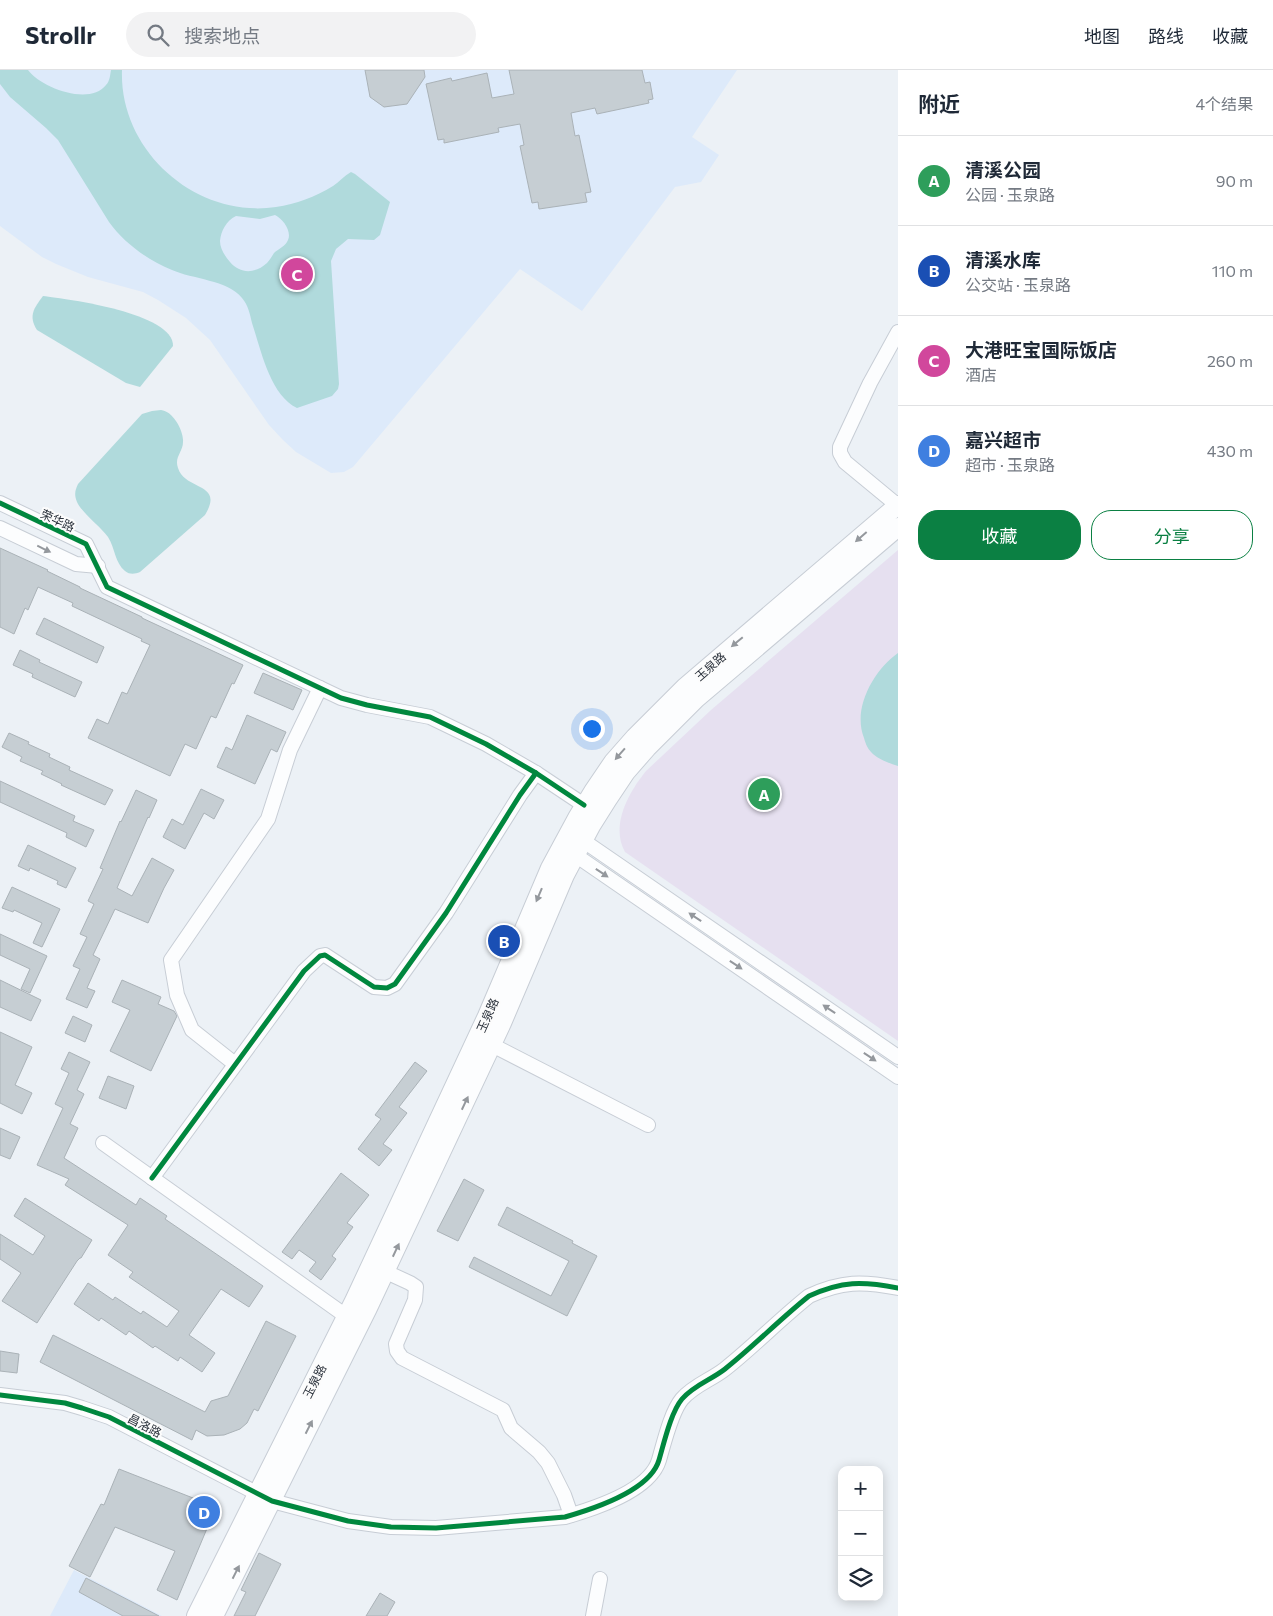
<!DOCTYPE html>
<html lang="zh">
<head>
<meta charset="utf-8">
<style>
  body { margin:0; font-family:Commissioner,"Noto Sans SC",sans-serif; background:#f2f2f3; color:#1f2937 }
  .controls { position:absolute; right:15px; bottom:15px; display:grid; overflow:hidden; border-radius:10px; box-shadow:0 2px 12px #0003 }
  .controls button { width:45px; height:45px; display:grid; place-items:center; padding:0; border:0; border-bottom:1px solid #e0e1e3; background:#fff; color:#1f2937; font:25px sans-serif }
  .you { position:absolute; left:591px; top:658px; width:18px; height:18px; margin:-12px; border:4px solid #fff; border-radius:50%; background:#1a73e8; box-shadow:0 0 0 8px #1a73e833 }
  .badge { display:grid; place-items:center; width:32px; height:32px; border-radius:50%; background:#0b8043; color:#fff; font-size:16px; font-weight:700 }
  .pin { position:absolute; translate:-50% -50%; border:2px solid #fff; box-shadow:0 1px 5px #0006 }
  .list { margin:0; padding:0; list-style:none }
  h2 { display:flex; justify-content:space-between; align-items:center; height:65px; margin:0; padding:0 20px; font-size:21px }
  h2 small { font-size:16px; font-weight:400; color:#747a83 }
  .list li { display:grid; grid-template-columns:32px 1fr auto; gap:15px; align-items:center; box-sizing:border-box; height:90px; padding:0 20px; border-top:1px solid #e0e1e3 }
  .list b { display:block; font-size:19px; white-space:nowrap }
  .list p { margin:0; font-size:16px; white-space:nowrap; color:#747a83 }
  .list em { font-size:16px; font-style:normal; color:#747a83 }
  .actions { display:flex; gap:10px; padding:15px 20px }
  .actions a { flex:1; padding:11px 0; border:1px solid #0b8043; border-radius:20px; text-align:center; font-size:18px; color:#0b8043 }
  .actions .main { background:#0b8043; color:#fff }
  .icon { flex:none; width:28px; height:28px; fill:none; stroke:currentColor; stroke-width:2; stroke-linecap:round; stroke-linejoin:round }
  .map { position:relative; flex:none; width:898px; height:1546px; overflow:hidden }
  header { display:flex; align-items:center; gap:30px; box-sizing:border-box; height:70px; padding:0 25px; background:#fff; border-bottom:1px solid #e0e1e3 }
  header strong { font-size:24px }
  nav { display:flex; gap:28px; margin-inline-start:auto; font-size:18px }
  .search { width:350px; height:45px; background:#f2f2f3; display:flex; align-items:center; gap:12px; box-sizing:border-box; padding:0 18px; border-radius:28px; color:#747a83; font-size:19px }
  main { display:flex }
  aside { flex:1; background:#fff }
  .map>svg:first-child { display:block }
  .built { fill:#ddeafa }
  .green { fill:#e6e0f0 }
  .water { fill:#b0dadc; fill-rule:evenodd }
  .building { fill:#c6ced3; stroke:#aab2b7 }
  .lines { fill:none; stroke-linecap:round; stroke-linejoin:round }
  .minor-casing { stroke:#c7cdd5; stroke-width:16 }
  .major-casing { stroke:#c7cdd5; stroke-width:20 }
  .minor { stroke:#fcfdfe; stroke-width:14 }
  .major { stroke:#fcfdfe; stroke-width:18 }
  .cycleway-casing { stroke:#fcfcfc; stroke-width:8 }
  .cycleway { stroke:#00873e; stroke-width:5 }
  .oneway { fill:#94989d }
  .labels { text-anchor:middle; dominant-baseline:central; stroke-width:4; stroke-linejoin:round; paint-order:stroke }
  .street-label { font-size:12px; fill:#2b323c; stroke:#fcfcfc }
</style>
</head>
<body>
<header>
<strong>Strollr</strong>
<div class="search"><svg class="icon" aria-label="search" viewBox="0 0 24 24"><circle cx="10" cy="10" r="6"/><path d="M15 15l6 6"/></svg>搜索地点</div>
<nav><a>地图</a><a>路线</a><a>收藏</a></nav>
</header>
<main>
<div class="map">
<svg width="898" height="1546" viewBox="0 0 898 1546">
  <rect width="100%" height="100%" fill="#ecf1f6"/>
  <g class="built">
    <path d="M0,0H737L692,67L719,85L701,112L675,117L582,241L520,199L353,397L344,402L331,403L296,382L283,370L269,355L210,270L186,248L158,230L143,222L88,207L56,194L42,187L0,156Z"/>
    <path d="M74,1500L162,1546H50Z"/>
  </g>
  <path class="green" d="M898,480V971L625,782C610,755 629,722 646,701L711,640Z"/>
  <g class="water">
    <path d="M0,0H28C41,18 90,36 106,15C110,11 110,5 111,0H122C119,81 196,149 276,137C296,134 315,127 333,116C339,112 344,106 351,102L355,104L390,132L380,165L374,170L348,169L336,179L331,191L339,314L338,319L332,326L297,338C270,325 261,280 252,253C250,244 248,235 242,228C228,210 192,209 172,200C149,191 124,173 109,152L58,70L46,58L10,27L0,14ZM275,145C283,149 292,161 288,170C286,176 278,179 274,183C272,186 270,190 267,193C255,204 240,204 230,192C225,186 220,179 220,171C221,161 226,151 236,146L260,149Z"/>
    <path d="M43,226C68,229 174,243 173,276L140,317L126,313L37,260C28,246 34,238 43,226Z"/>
    <path d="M161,340C173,341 184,361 183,372C183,382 174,387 178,398C185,421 225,412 205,445L140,502C135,504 130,505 125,501C115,493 115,478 108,467C100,456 82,443 77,432C74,424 75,421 78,414L142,344L152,341Z"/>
    <path d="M898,583V696C889,693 877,689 871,682C867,678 865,672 864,668C852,638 874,600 898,583Z"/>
  </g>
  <g class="building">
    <path d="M365,0H424L425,7L407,34L384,37L370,27Z"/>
    <path d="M509,0H642L645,13L650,12L653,29L648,30L649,33L597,44L595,38L571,43L575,66L579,65L591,122L585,123L587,132L539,139L538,132L532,133L520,76L524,75L520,54L498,58L499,62L444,73V69L438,70L426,14L451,8L452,11L487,3L492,28L514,24Z"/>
    <path d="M0,478L48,500L47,501L80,517V518L142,547V548L243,595L234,614L232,613L216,648L211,646L196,679L185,674L170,706L88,668L97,649L108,654L122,622L127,624L150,575L141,571L142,569L72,536L73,533L38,517L28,540L25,538L14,564L0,557Z"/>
    <path d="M44,548L104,577L97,593L36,564Z"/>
    <path d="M20,580L40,590L39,592L82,612L75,627L32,607L33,604L13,595Z"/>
    <path d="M263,603L302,620L293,640L254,623Z"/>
    <path d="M247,645L286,662L277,682L271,679L255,714L217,697L226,677L232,680Z"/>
    <path d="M9,663L29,672L28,674L50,684L49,687L70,697L69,700L113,720L105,735L61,715L62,714L41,704L43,701L20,691L22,687L2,677Z"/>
    <path d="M0,711L75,746L73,751L94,760L86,777L66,767L67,763L0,732Z"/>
    <path d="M201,719L224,730L214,749L204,743L185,779L163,767L172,749L183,755Z"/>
    <path d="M136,720L157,730L149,748L148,747L117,818L132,826L152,788L174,800L164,818L148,853L115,839L93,885L100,889L87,918L95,921L87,938L66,929L80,899L73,896L87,867L80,864L94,834L88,831L103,799L100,798L120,751L121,752Z"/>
    <path d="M28,775L76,798L66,818L57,814L58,811L30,798L29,801L18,796Z"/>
    <path d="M12,817L60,839L42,877L33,873L42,853L14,840L13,842L2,838Z"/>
    <path d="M0,864L47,886L30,923L21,919L30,899L0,885Z"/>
    <path d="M0,910L41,930L31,951L0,937Z"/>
    <path d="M122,910L161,927L158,934L174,941L177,946L151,1001L110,981L130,940L112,932Z"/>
    <path d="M73,946L92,955L85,972L65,963Z"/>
    <path d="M0,962L32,977L15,1015L32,1023L22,1044L0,1033Z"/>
    <path d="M69,982L90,992L77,1020L84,1024L70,1054L78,1058L64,1088L136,1135L140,1128L167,1146L165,1149L263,1216L249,1237L221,1219L189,1265L215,1283L202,1302L180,1287L178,1291L155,1276L153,1278L129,1261L126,1265L101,1248L99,1251L74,1234L88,1213L113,1230L115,1227L141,1244L143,1241L167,1257L179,1241L129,1207L133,1202L108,1185L128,1155L65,1115L69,1109L37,1095L63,1038L55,1034L69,1003L61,999Z"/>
    <path d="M415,992L427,1001L399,1037L407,1043L383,1074L392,1080L379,1096L358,1079L381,1049L375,1045Z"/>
    <path d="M108,1006L134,1016L126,1039L99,1028Z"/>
    <path d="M0,1058L20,1067L10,1089L0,1085Z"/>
    <path d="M341,1103L369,1125L347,1153L353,1157L332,1186L336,1189L321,1210L309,1201L316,1192L299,1180L292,1189L282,1182Z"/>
    <path d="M464,1109L484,1120L458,1171L437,1161Z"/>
    <path d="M25,1128L92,1170L81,1188H80L77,1191L37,1253L2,1231L21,1203L0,1189V1164L33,1185L45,1166L14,1146Z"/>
    <path d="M507,1137L573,1171L572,1173L597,1186L567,1246L469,1197L474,1187L551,1226L569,1191L498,1155Z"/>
    <path d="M266,1251L296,1266L258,1341L254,1339L247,1353L240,1359L224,1365L207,1366L196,1360L192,1370L40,1292L53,1265L205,1342L211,1331L228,1326Z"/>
    <path d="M0,1281L19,1284L17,1303L0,1301Z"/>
    <path d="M119,1399L216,1437L177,1530L157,1520L175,1481L115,1457L90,1507L69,1496L101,1434L104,1435Z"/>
    <path d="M259,1483L281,1494L255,1546H234L246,1522L241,1520Z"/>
    <path d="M86,1508L159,1546H123L79,1522Z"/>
    <path d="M380,1523L395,1532L387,1546H366Z"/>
  </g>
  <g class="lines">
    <g class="minor-casing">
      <g id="minor">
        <path d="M0,433L86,474L107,517L341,628L367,635L430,647L486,674L536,703L584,735"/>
        <path d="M897,435L845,392L840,383V377L870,313L898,262"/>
        <path d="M0,458L76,494L98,496"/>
        <path d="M575,765L898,987"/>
        <path d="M568,780L898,1007"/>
        <path d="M492,975L648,1055"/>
        <path d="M235,994L192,960L177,925L171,890L268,749L290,680L320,618"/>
        <path d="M103,1073L346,1246"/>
        <path d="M152,1108L304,901L320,886L325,885L374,917L387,918L395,914L446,843L520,725L536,703"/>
        <path d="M386,1202L410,1213L416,1217L415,1230L396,1274L397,1281L402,1288L503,1340L511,1358L539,1382L548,1393L564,1425L571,1445"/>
        <path d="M0,1325L65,1333L82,1338L109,1347L272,1431L348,1451L391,1457L436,1458L565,1447C593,1439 650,1421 659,1390C664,1373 671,1342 682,1329C694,1315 711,1310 725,1299C754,1276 780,1249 809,1226C842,1211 862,1211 898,1218"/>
        <path d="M593,1546L600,1509"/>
      </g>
    </g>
    <g class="major-casing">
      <g id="major">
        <path d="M196,1546L354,1231L487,946L550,798L577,748L594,720L613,692L635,667L685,617L898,435"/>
        <path d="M214,1546L368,1238L502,953L565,805L591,756L608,729L626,702L647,678L696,629L898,457"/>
      </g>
    </g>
    <use href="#minor" class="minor"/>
    <use href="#major" class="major"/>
    <g class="cycleway-casing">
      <g id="cycleway">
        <path d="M0,433L86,474L107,517L341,628L367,635L430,647L486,674L536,703L584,735"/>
        <path d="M152,1108L304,901L320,886L325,885L374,917L387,918L395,914L446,843L520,725L536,703"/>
        <path d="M0,1325L65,1333L82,1338L109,1347L272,1431L348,1451L391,1457L436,1458L565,1447C593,1439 650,1421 659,1390C664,1373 671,1342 682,1329C694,1315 711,1310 725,1299C754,1276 780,1249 809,1226C842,1211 862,1211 898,1218"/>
      </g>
    </g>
    <use href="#cycleway" class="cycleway"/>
  </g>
  <defs><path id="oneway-solid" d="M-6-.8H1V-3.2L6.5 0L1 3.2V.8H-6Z" transform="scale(1.25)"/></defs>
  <g class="oneway">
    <use href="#oneway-solid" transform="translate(861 467) rotate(139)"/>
    <use href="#oneway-solid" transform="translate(44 479) rotate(26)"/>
    <use href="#oneway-solid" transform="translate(737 572) rotate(140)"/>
    <use href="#oneway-solid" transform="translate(620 684) rotate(131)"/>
    <use href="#oneway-solid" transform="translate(602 803) rotate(34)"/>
    <use href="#oneway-solid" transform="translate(539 825) rotate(113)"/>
    <use href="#oneway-solid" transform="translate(695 847) rotate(-146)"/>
    <use href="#oneway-solid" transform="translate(736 895) rotate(34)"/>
    <use href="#oneway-solid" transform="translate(829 939) rotate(-146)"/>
    <use href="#oneway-solid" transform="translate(870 987) rotate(34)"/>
    <use href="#oneway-solid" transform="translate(465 1033) rotate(-65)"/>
    <use href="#oneway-solid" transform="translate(396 1180) rotate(-65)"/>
    <use href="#oneway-solid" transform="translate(309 1357) rotate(-63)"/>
    <use href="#oneway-solid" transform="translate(236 1502) rotate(-63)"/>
  </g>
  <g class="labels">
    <g class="street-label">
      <text transform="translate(58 450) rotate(25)">荣华路</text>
      <text transform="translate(710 596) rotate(-41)">玉泉路</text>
      <text transform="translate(487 945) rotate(-66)">玉泉路</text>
      <text transform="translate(314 1311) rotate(-63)">玉泉路</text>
      <text transform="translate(145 1355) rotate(27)">昌洛路</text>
    </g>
  </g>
</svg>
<div class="controls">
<button>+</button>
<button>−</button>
<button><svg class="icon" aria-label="layers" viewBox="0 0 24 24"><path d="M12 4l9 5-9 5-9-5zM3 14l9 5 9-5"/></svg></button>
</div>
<div class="you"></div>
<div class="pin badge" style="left:764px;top:724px;background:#2e9e5b">A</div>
<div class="pin badge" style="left:504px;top:871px;background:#1a4fb4">B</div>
<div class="pin badge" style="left:297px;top:204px;background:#d1479c">C</div>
<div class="pin badge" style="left:204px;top:1442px;background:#3f7fe0">D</div>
</div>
<aside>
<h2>附近<small>4个结果</small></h2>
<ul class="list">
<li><span class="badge" style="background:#2e9e5b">A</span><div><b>清溪公园</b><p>公园 · 玉泉路</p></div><em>90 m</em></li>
<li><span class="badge" style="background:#1a4fb4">B</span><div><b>清溪水库</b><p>公交站 · 玉泉路</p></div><em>110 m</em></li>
<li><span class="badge" style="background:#d1479c">C</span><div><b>大港旺宝国际饭店</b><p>酒店</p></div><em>260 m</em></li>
<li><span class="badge" style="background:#3f7fe0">D</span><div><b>嘉兴超市</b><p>超市 · 玉泉路</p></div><em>430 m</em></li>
</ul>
<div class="actions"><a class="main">收藏</a><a>分享</a></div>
</aside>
</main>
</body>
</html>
